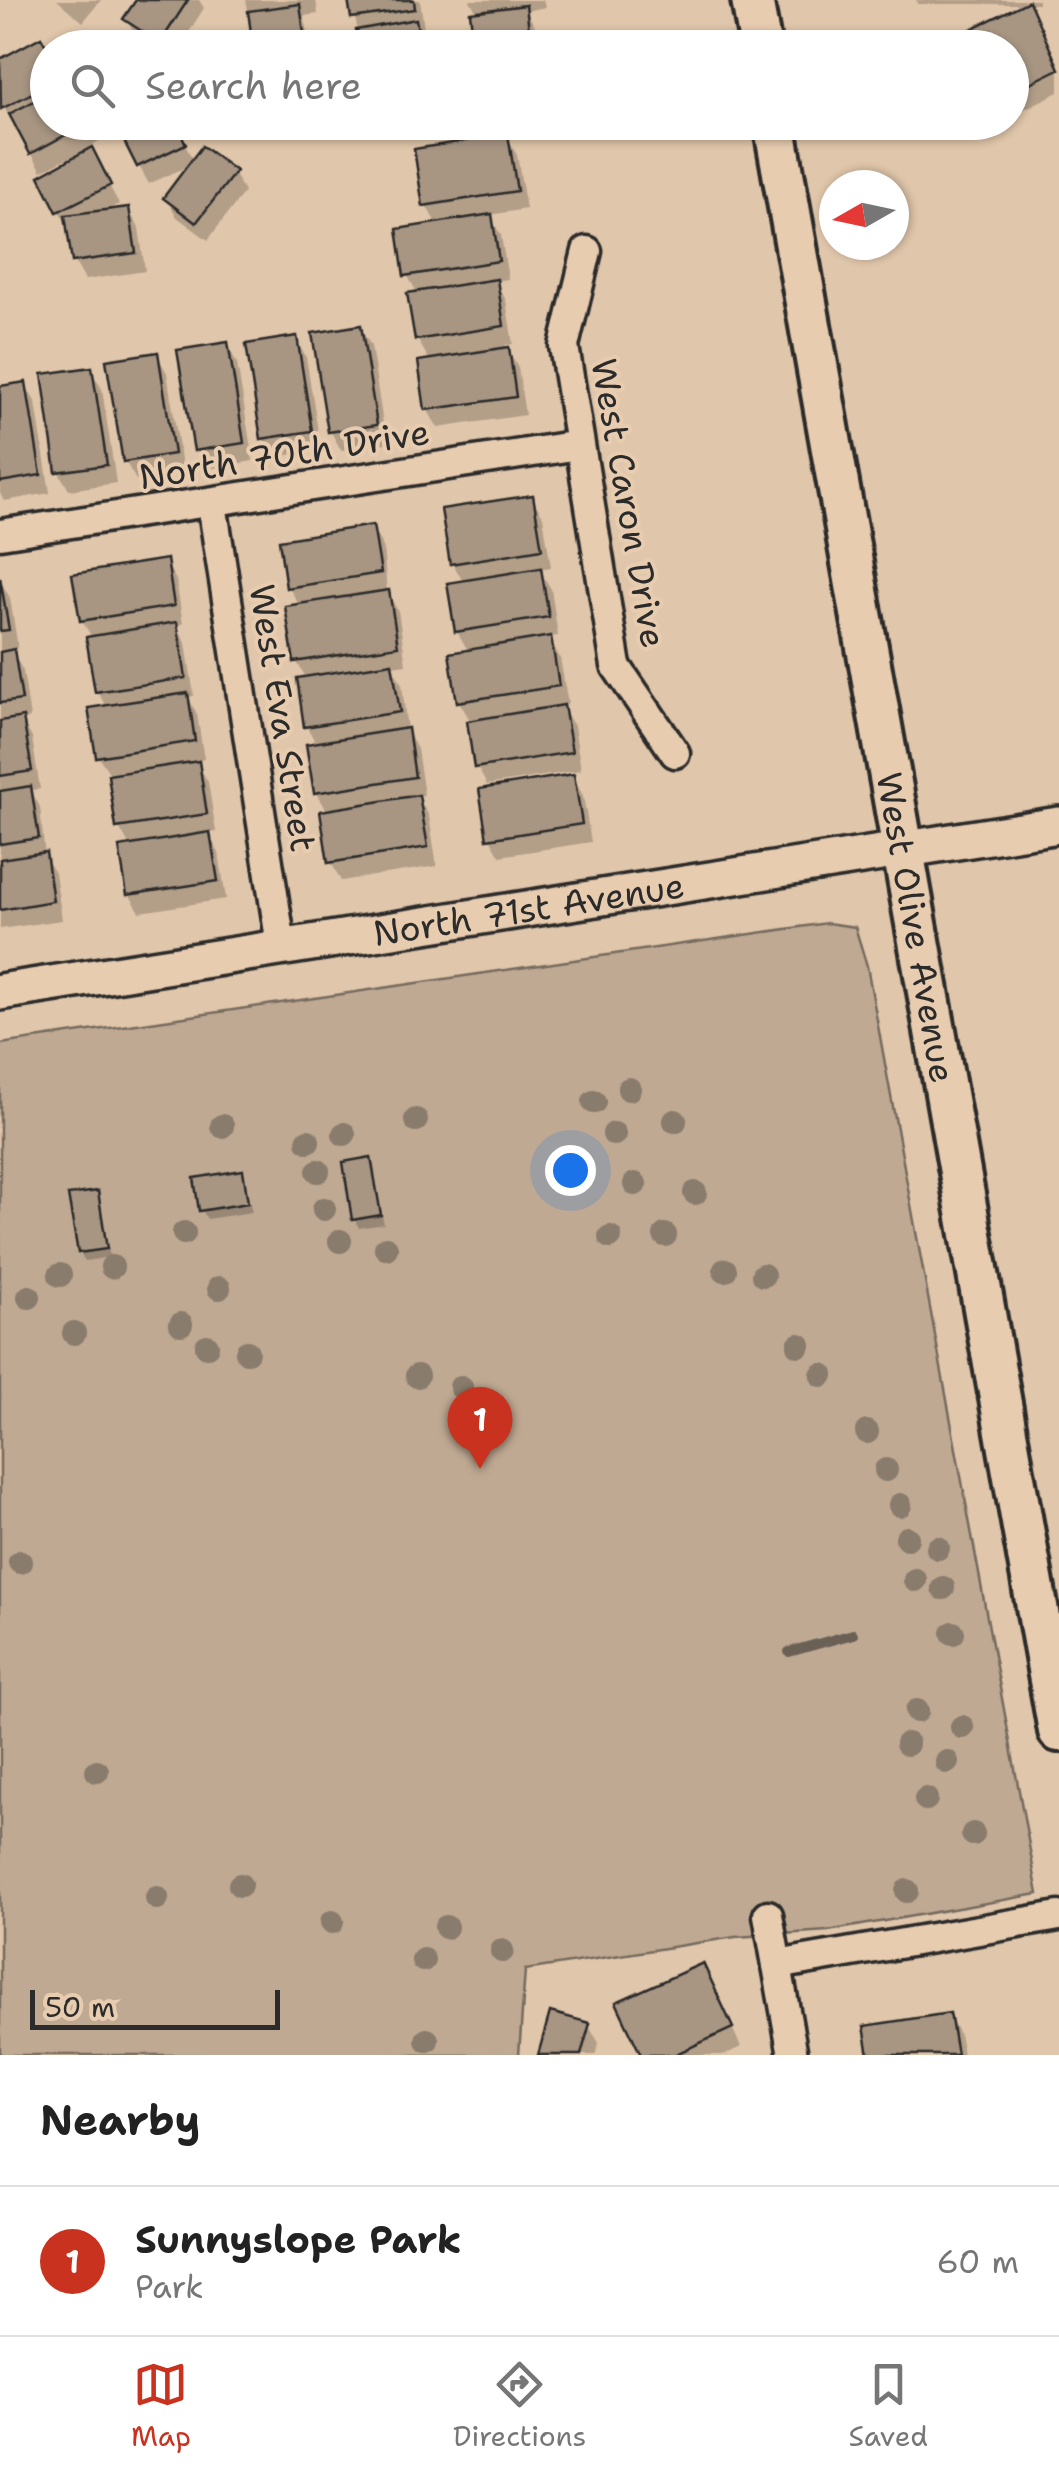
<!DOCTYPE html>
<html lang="en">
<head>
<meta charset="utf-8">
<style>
  body { margin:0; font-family:"Shantell Sans",sans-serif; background:#f6f6f6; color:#222 }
  .compass { position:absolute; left:819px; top:170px; width:90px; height:90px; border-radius:50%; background:#fff; box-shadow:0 2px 8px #0004; rotate:261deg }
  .scale { position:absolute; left:30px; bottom:25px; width:250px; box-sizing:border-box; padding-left:10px; border:5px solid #2b2b2b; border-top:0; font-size:28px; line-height:35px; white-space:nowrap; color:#2b2b2b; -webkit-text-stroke:8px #e8ccaf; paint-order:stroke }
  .you { position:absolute; left:570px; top:1170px; width:35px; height:35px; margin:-25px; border:8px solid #fff; border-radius:50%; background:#1a73e8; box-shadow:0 0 0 15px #1a73e833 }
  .badge { display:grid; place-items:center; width:65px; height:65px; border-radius:50%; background:#c8321e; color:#fff; font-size:32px; font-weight:700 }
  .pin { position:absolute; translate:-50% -82px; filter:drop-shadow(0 2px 5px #0008) }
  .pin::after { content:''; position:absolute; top:52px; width:35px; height:30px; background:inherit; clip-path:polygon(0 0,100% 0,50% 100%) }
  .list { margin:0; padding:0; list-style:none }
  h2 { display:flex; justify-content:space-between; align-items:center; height:130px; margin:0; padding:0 40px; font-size:42px }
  h2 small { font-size:32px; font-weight:400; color:#767676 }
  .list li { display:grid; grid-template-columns:65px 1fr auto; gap:30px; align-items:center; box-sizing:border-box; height:150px; padding:0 40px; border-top:2px solid #e0e0e0 }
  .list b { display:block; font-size:38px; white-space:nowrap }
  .list p { margin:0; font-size:32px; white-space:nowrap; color:#767676 }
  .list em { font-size:32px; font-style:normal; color:#767676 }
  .icon { flex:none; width:55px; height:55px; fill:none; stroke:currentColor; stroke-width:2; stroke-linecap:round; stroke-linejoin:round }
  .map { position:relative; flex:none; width:1059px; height:2055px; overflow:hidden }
  .search { position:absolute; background:#fff; box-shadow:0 2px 8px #0004; left:30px; right:30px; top:30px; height:110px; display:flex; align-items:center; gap:25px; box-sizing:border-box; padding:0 35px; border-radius:55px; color:#767676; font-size:38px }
  .sheet { height:280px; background:#fff }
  nav { display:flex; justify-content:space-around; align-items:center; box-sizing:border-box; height:140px; border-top:2px solid #e0e0e0; background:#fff; font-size:28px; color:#767676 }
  nav a { display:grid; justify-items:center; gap:5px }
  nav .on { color:#c8321e }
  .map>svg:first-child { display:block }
  .green { fill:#bfa992; stroke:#756a5e; stroke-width:2.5 }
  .shadow { fill:#0003 }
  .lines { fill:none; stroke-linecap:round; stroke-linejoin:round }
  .stream { stroke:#6a6057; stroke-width:10 }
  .building { fill:#a89683; stroke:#2b2b2b; stroke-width:2.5 }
  .minor-casing { stroke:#2b2b2b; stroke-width:35 }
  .tertiary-casing { stroke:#2b2b2b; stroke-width:42 }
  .secondary-casing { stroke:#2b2b2b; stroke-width:48 }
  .minor { stroke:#e8ccaf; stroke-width:28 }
  .tertiary { stroke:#e8ccaf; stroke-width:35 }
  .secondary { stroke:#e8ccaf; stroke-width:40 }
  .tree { fill:#897b6c }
  .labels { text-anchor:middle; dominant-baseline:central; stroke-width:8; stroke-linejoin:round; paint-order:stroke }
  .street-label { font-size:35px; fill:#2b2b2b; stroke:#e8ccaf }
</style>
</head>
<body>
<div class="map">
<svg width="1059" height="2055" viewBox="0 0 1059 2055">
  <rect width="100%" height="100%" fill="#e0c6aa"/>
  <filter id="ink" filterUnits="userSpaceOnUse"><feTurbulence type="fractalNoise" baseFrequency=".01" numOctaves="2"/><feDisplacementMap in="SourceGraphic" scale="20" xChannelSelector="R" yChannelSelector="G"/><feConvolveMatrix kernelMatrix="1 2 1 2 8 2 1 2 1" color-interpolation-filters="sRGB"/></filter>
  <g filter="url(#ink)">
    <path class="green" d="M827,923L855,927L867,966L1038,1894L828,1931L735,1937L525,1970L519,2055H0V1044Z"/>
    <g class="shadow">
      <path d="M57,0H101L83,22Z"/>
      <path d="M139,0H199L204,8L179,48H152L137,38L126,19Z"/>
      <path d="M246,0H316L318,14L304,16L312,48H256Z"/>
      <path d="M351,0H420L424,28H418L426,48H362Z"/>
      <path d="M470,0H543L545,7L526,11L535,26L538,48H477V13Z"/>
      <path d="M916,0H1038V4H918Z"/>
      <path d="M1028,4L1059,65V92L1012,115V48Z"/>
      <path d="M40,41L48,53V122H89L99,141L89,147L119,204L103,212L128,209L139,228L145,271L85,280L74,261L70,229L59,211L69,162L67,158L42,171L0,101V62Z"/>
      <path d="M173,122L194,162L234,173L244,192L208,240L177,217L166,198L192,164L149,184L139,166Z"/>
      <path d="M271,122H322L275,130Z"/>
      <path d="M953,122H996L962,139Z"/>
      <path d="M506,137L517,155L526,209L489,215L501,235L508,279L495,281L506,300L513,344L505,345L518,368L525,415L438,428L427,409L430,361L417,339L418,294L407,275L437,225L426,205Z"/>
      <path d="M360,328L371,346L386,443L341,450L331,432Z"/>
      <path d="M295,339L306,357L321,450L274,457L263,438Z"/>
      <path d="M227,344L237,363L253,461L207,469L196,450Z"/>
      <path d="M157,355L167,373L183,472L136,480L125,461Z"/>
      <path d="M91,370L102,389L116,483L69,490L58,471Z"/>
      <path d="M25,384L36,403L50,493L4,501L0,493V388Z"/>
      <path d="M532,498L543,516L551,567L539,569L551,589L558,636L549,637L560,658L568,704L561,705L574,726L581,770L487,785L477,767L471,722L459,701L469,652L457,632L464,583L452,563Z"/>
      <path d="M372,528L383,547L387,592L398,611L406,664L392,666L402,684L407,731L417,749L424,795L417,796L429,816L437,866L341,881L331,862L328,812L316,792L317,745L307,727L299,680L307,679L296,661L300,607L289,587Z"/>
      <path d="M165,562L176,580L183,624L176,625L186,643L194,696L188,697L197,714L204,759L196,761L208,782L216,832L208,833L219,853L226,899L140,912L129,894L130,847L119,827L110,774L98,756L107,708L97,691L92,638L82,620Z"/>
      <path d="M0,580L10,598L18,648L11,649L23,671L30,718L22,720L32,738L40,789L31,790L40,807L45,857L55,873L62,920L0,929Z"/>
      <path d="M573,777L583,796L591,842L500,856L490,838Z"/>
      <path d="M370,1160L384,1224L359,1228L354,1219Z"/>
      <path d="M242,1173L252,1212L207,1219L202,1210Z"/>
      <path d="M97,1193L110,1257L85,1261L80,1253Z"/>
      <path d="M712,1984L741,2047L724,2055H643Z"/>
      <path d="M949,2015L959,2034L963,2055H871Z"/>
      <path d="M588,2025L599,2043L595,2055H541Z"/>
    </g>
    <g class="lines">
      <path class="stream" d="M789,1652L853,1634"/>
    </g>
    <g class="building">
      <path d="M136,0H188L160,43L123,19Z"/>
      <path d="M348,0H414L415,9L351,18Z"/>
      <path d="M1029,1L1059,69L1012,92V48H932Z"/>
      <path d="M300,4L306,48H253L248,11Z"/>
      <path d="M526,5L531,47L474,48L470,12Z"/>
      <path d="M416,19L421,48H359L356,30Z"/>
      <path d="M41,37L48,49V85L1,109L0,59Z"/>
      <path d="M48,94V122H90L30,154L9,114Z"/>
      <path d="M128,122H175L186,144L137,167L117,127Z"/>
      <path d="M508,134L517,191L423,206L414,149Z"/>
      <path d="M202,146L236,171L196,223L163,198Z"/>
      <path d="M92,147L111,185L57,212L39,176Z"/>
      <path d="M129,207L136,253L72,262L65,215Z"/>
      <path d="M492,214L499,261L404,276L397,229Z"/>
      <path d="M497,279L504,326L415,340L407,293Z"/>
      <path d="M361,325L377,425L328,432L312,333Z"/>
      <path d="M297,336L312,431L261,439L246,344Z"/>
      <path d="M228,342L244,443L194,451L177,350Z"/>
      <path d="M509,347L516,397L425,410L418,361Z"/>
      <path d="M158,352L174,454L123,462L106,360Z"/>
      <path d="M92,367L107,465L56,472L42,374Z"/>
      <path d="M26,382L41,475L0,482V386Z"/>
      <path d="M533,495L542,549L450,564L441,509Z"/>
      <path d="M373,525L381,573L286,588L279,540Z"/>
      <path d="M167,559L174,606L80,621L72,574Z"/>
      <path d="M541,568L549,617L455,632L447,583Z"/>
      <path d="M0,577L9,630L0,631Z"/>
      <path d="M389,590L398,646L294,662L285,606Z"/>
      <path d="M177,622L186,678L95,692L86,637Z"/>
      <path d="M551,636L559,686L457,702L449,653Z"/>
      <path d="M14,649L22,700L0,703V652Z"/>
      <path d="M392,663L400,712L304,727L297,678Z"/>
      <path d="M188,693L195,741L96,757L88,708Z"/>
      <path d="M564,705L572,752L474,768L467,721Z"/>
      <path d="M23,717L32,771L0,776V721Z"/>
      <path d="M408,728L415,777L314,793L306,744Z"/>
      <path d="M199,761L207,814L116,828L108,775Z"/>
      <path d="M574,774L582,824L487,839L479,789Z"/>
      <path d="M31,786L39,838L0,844V791Z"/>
      <path d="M419,795L428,847L328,863L320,811Z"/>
      <path d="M210,832L218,881L127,895L119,847Z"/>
      <path d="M46,852L53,901L0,910V859Z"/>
      <path d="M371,1157L381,1215L352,1220L343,1162Z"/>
      <path d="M243,1170L248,1203L199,1211L194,1178Z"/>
      <path d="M98,1191L107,1249L78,1253L68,1195Z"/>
      <path d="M703,1963L733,2028L674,2055H641L616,2002Z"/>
      <path d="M550,2012L590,2023L581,2055H538Z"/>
      <path d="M950,2013L957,2055H869L864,2026Z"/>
    </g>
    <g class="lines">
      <g class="minor-casing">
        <g id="minor">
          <path d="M587,251L564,346L616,666L675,753"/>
          <path d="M212,504L281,945"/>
          <path d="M0,534L579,445"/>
          <path d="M768,1915L793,2055"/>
          <path d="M777,1965L1059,1916"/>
        </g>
      </g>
      <g class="tertiary-casing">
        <g id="tertiary">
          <path id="s1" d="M0,992L1059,825"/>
        </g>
      </g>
      <g class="secondary-casing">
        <g id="secondary">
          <path d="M752,0L761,48"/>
          <path id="s2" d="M774,122L1059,1731"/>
        </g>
      </g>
      <use href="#minor" class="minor"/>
      <use href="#tertiary" class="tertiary"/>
      <use href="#secondary" class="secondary"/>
    </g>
    <g class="tree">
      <circle cx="629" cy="1089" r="12"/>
      <circle cx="594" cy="1102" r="12"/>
      <circle cx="416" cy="1120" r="12"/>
      <circle cx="675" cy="1121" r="12"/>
      <circle cx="222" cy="1126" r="12"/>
      <circle cx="344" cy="1134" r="12"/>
      <circle cx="614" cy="1134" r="12"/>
      <circle cx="308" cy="1141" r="12"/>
      <circle cx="318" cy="1171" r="12"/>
      <circle cx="635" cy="1184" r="12"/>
      <circle cx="695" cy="1193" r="12"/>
      <circle cx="324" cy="1209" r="12"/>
      <circle cx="184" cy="1233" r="12"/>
      <circle cx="665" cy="1235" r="12"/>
      <circle cx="610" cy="1237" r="12"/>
      <circle cx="340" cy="1241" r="12"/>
      <circle cx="386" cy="1248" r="12"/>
      <circle cx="112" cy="1267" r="12"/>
      <circle cx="725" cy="1270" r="12"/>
      <circle cx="60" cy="1275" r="12"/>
      <circle cx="763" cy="1275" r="12"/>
      <circle cx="219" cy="1288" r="12"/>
      <circle cx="29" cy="1297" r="12"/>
      <circle cx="181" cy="1324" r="12"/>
      <circle cx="74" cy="1333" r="12"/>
      <circle cx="799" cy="1345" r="12"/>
      <circle cx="207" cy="1346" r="12"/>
      <circle cx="247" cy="1352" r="12"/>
      <circle cx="822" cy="1375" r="12"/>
      <circle cx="417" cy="1376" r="12"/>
      <circle cx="461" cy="1387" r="12"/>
      <circle cx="867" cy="1432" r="12"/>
      <circle cx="886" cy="1470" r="12"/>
      <circle cx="900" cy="1505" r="12"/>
      <circle cx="907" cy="1538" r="12"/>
      <circle cx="938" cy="1548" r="12"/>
      <circle cx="20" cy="1562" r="12"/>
      <circle cx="915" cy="1580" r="12"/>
      <circle cx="943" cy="1588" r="12"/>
      <circle cx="953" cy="1633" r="12"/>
      <circle cx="917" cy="1711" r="12"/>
      <circle cx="962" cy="1727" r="12"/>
      <circle cx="907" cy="1744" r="12"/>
      <circle cx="947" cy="1762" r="12"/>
      <circle cx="97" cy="1771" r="12"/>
      <circle cx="926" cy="1799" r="12"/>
      <circle cx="973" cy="1834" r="12"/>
      <circle cx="240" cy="1885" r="12"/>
      <circle cx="907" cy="1891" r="12"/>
      <circle cx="157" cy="1898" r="12"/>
      <circle cx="332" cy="1922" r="12"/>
      <circle cx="446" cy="1927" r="12"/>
      <circle cx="502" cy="1951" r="12"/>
      <circle cx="423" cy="1960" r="12"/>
      <circle cx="427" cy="2040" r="12"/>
    </g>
  </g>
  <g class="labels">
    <g class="street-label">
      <text transform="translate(284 454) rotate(-9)">North 70th Drive</text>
      <text transform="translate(629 503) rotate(80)">West Caron Drive</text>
      <text transform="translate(283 718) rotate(81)">West Eva Street</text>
      <text stroke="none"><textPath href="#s1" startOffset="535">North 71st Avenue</textPath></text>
      <text stroke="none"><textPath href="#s2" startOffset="818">West Olive Avenue</textPath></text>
    </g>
  </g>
</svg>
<svg class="compass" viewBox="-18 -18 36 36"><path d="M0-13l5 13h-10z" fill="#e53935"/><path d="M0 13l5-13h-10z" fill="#767676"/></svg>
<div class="scale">50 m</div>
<div class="you"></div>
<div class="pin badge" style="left:480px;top:1469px">1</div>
<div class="search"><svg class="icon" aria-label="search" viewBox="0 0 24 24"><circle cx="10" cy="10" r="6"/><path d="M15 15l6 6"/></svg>Search here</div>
</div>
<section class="sheet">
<h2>Nearby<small></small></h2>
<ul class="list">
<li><span class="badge">1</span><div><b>Sunnyslope Park</b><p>Park</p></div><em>60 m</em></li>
</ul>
</section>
<nav>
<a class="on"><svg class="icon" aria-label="map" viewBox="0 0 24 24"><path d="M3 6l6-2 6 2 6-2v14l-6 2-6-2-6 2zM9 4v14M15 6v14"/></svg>Map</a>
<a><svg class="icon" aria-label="directions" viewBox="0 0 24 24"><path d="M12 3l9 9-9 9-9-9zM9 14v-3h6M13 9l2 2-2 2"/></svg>Directions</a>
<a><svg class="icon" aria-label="saved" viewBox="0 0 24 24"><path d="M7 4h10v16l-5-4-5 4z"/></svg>Saved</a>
</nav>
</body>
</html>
